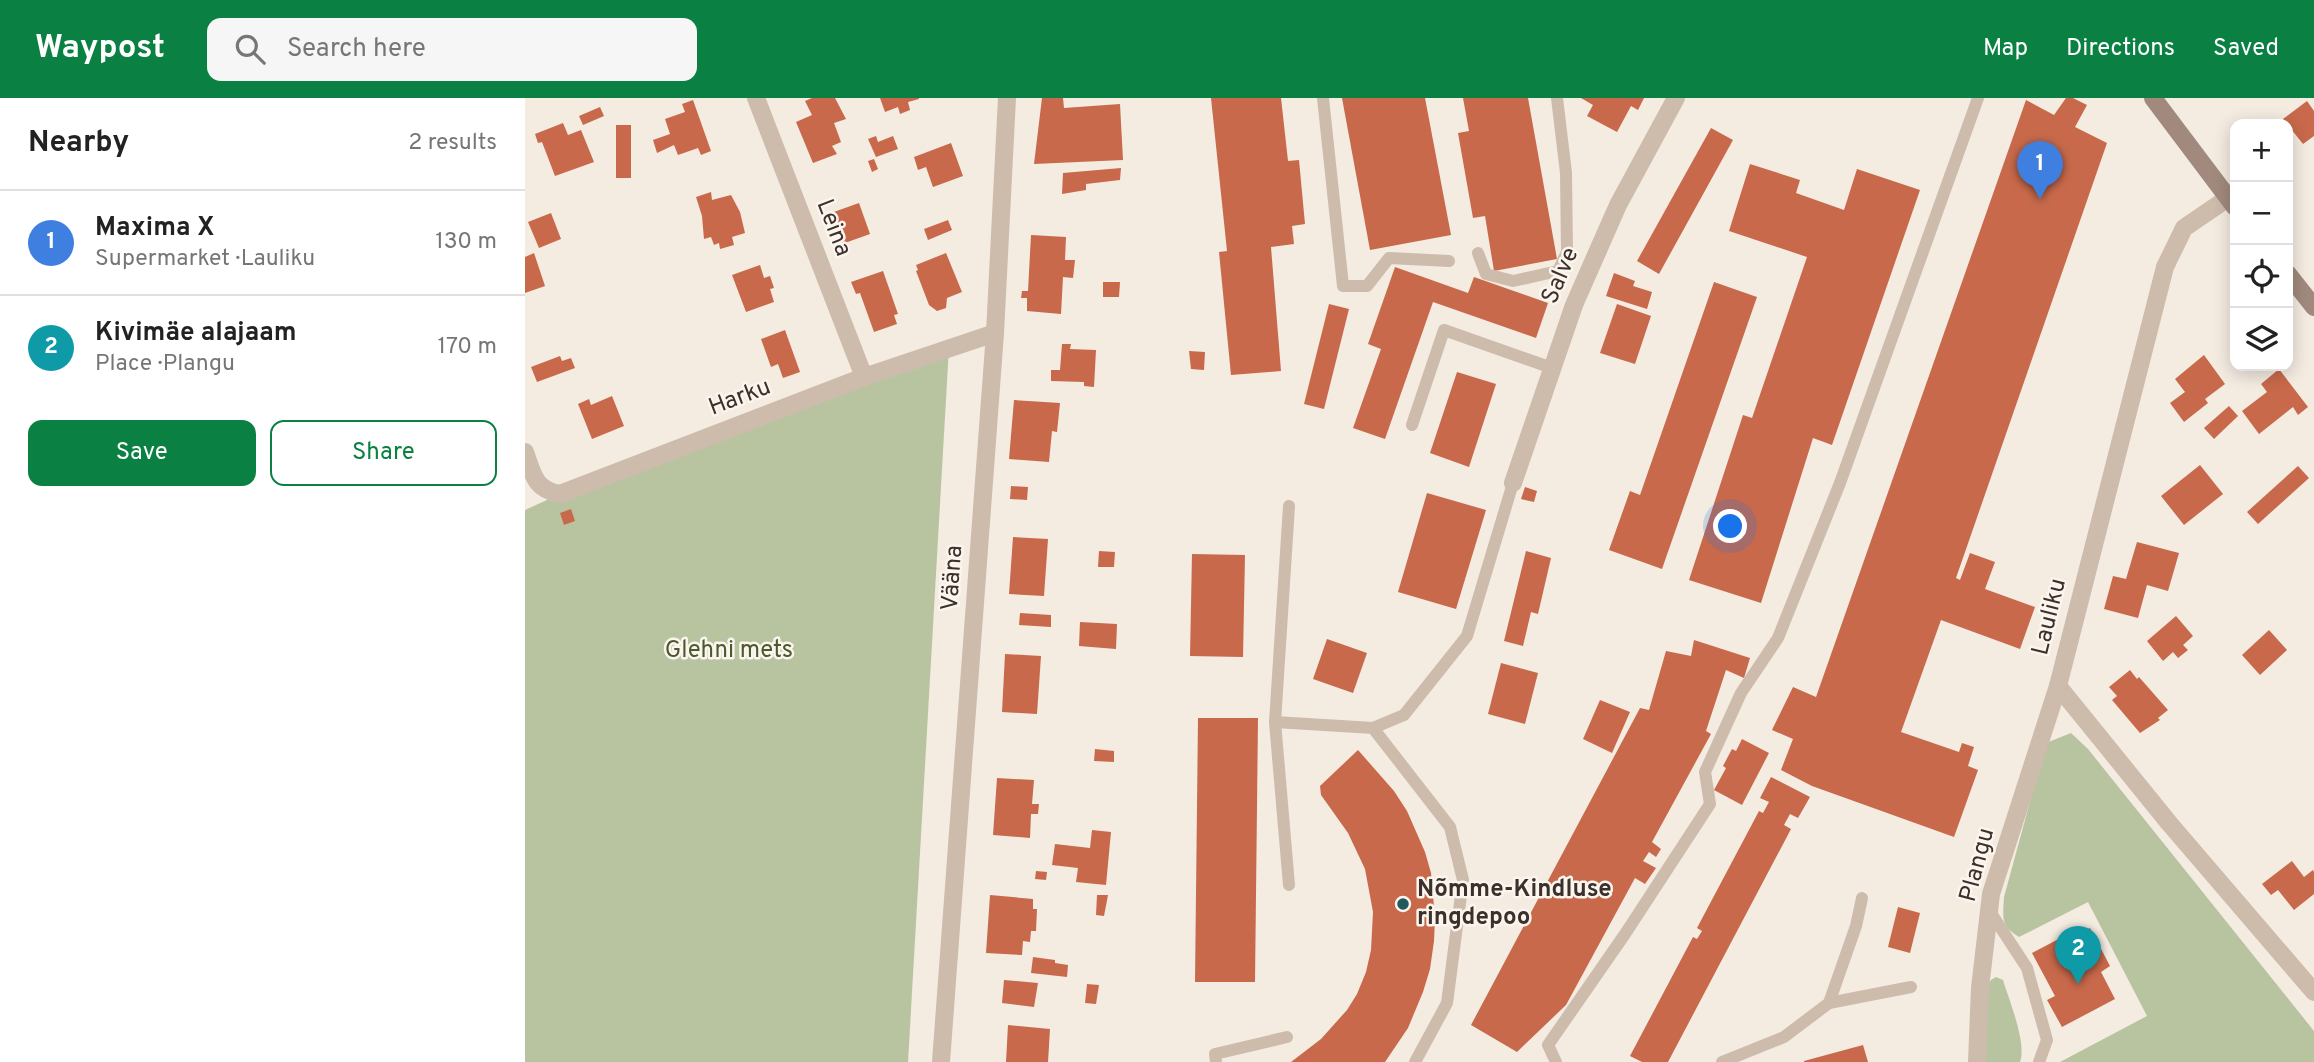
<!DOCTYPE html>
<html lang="en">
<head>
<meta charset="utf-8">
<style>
  body { margin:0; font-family:Overpass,sans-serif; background:#f6f6f6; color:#222 }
  .controls { position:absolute; right:21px; top:21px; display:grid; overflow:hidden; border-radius:14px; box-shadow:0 4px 18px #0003 }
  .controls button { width:63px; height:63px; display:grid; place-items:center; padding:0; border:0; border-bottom:2px solid #e0e0e0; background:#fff; color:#222; font:35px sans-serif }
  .you { position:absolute; left:1206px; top:429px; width:24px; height:24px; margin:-18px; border:5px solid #fff; border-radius:50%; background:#1a73e8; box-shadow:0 0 0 10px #1a73e833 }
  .badge { display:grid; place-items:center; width:46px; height:46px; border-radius:50%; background:#0b8043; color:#fff; font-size:23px; font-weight:700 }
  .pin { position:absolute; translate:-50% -58px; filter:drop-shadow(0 2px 4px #0008) }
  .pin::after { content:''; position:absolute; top:37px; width:24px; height:21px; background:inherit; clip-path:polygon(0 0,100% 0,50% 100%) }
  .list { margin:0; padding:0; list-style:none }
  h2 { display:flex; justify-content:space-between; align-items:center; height:91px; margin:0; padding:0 28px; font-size:30px }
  h2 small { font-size:23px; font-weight:400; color:#767676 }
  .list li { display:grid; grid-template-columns:46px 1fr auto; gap:21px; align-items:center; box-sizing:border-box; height:105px; padding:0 28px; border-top:2px solid #e0e0e0 }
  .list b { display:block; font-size:26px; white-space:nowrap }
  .list p { margin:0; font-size:23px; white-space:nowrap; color:#767676 }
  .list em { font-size:23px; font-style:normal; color:#767676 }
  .actions { display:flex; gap:14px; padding:21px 28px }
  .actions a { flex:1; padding:16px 0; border:2px solid #0b8043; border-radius:14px; text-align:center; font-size:24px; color:#0b8043 }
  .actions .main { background:#0b8043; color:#fff }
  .icon { flex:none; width:38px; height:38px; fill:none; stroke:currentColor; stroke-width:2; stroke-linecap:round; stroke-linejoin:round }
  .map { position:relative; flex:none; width:1789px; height:964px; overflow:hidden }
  header { display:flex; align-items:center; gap:42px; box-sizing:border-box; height:98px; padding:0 35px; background:#0b8043; color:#fff }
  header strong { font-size:33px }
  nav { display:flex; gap:38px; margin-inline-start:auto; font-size:24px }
  .search { width:490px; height:63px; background:#f6f6f6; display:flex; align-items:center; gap:18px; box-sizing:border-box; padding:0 24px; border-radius:14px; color:#767676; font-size:26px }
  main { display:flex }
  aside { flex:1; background:#fff }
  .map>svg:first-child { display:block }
  .green { fill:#b8c4a0 }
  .building { fill:#c8694b }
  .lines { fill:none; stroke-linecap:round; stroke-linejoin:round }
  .service { stroke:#cdbbac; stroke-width:12 }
  .minor { stroke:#cdbbac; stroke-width:18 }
  .tertiary { stroke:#cdbbac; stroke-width:18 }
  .secondary { stroke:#a18a7d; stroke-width:18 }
  .poi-dot { fill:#1f5a5e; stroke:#fbf5ee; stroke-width:2.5 }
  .labels { text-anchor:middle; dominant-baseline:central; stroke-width:5; stroke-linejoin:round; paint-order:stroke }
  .street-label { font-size:24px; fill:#3b302b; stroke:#fbf5ee }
  .park-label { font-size:24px; fill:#4a5a2e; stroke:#fbf5ee }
  .poi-label { font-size:24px; font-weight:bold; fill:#3b302b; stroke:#fbf5ee; text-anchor:start }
</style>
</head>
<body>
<header>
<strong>Waypost</strong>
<div class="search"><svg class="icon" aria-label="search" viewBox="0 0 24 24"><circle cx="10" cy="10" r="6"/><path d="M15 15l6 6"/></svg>Search here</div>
<nav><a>Map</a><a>Directions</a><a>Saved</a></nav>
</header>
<main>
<aside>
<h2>Nearby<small>2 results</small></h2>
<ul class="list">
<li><span class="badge" style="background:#3f7fe0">1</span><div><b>Maxima X</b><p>Supermarket · Lauliku</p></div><em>130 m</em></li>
<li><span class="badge" style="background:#0f9aa8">2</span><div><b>Kivimäe alajaam</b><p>Place · Plangu</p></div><em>170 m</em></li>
</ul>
<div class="actions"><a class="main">Save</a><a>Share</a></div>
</aside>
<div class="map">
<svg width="1789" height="964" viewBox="0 0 1789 964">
  <rect width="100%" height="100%" fill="#f4ebe1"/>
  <g class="green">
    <path d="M424,249L383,964H0V412L35,396Z"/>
    <path d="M1546,635L1563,651L1789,933V964H1535L1622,918L1563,804L1494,839C1475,828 1478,819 1479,799L1521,645Z"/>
    <path d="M1471,879L1478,882C1484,902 1502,945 1495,964H1458L1462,888L1466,882Z"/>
  </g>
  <g class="building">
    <path d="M287,0H310L321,21L309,25L316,44L307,48L312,56L288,65L271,24L287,17L280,3Z"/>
    <path d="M355,0H394V1L383,4L385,12L375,16L373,9L360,14Z"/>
    <path d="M517,0H538L539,10L595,6L598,62L509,66Z"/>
    <path d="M686,0H756L763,63L774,62L780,126L767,128L769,146L746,149L756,273L706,277L694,154L702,153Z"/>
    <path d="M817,0H900L926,137L845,152Z"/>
    <path d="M938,0H1003L1032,161L969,173L960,118L948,120L933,35L944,33Z"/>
    <path d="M1056,0H1119L1113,12L1106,8L1092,34L1062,18L1068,7Z"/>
    <path d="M1541,0H1548L1562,7L1550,29L1582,45L1431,480L1435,482L1445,455L1470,464L1460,491L1510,509L1495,551L1416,522L1376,634L1434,654L1437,645L1449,649L1443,668L1453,672L1429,739L1287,688L1256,672L1268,641L1247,632L1268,589L1291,599L1501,2L1529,17Z"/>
    <path d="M168,2L186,53L176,57L173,50L153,57L149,47L132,55L128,42L145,36L140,21L160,14L157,6Z"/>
    <path d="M1782,3L1789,13V38L1778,46L1758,21Z"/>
    <path d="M75,9L79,18L58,27L54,18Z"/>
    <path d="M38,25L43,37L56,32L69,64L30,78L17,44L13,45L10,36Z"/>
    <rect x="91" y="27" width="15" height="53"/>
    <path d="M1186,30L1208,42L1134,176L1112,163Z"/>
    <path d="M351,38L353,44L368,38L373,51L351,59L343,41Z"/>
    <path d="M426,45L438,78L408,89L401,69L393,72L389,59Z"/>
    <path d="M349,61L353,71L347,74L343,63Z"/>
    <path d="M1225,66L1275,82L1271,95L1319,112L1332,71L1395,92L1307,347L1288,340L1236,505L1164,482L1218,317L1227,320L1282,159L1204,133Z"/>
    <path d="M596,70L595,82L561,86V92L537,96L538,75Z"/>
    <path d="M186,94L187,102L206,97L215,114L220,135L207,139L209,147L195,151L194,145L189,147L186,139L179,141L177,118L171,99Z"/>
    <path d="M334,105L345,136L317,146L306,115Z"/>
    <path d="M26,115L36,141L14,150L3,124Z"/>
    <path d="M423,122L427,132L403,142L399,131Z"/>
    <path d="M506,137L541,139L540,162H550L548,180L538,179L536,216L502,213V200H496L497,193H503Z"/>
    <path d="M9,155L20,188L0,195V159Z"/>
    <path d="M421,155L437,194L422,200L421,210L412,213L404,207L391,173L393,172L391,167Z"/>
    <path d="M235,167L239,180L245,178L249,190L245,191L249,204L221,214L207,177Z"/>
    <path d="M870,169L943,195L949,179L1023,205L1011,240L908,204L860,341L828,330L856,251L843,246Z"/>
    <path d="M358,173L373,216L369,217L372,226L349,234L335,195L331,196L326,184Z"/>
    <path d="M1089,175L1110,183L1108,188L1127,194L1122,211L1081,198Z"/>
    <path d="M578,184H595L594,199H578Z"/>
    <path d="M1189,184L1232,199L1137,471L1084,452L1105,393L1115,397Z"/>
    <path d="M804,206L824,211L799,311L779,306Z"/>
    <path d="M1092,206L1126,218L1110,266L1075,255Z"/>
    <path d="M260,232L275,274L258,280L253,266L246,269L236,241Z"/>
    <path d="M537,246H546L545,251L571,252L569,289L559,288V284L526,283V272H535Z"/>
    <path d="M664,253L680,254L679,272L666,271Z"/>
    <path d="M1679,257L1700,286L1680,301L1683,305L1659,324L1645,305L1660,294L1650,281Z"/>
    <path d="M35,258L37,263L46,260L50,270L12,284L6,269Z"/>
    <path d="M1754,271L1783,309L1773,317L1768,309L1734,336L1717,313L1742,294L1736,286Z"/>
    <path d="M932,274L971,286L944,369L905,355Z"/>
    <path d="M87,298L99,328L67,341L53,306L64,301L66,307Z"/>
    <path d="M489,302L535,305L532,334L527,333L524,364L484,361Z"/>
    <path d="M1704,308L1713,318L1689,341L1679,330Z"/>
    <path d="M1675,367L1698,396L1659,427L1636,398Z"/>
    <path d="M1773,368L1784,380L1733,426L1722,414Z"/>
    <path d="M486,388L503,389L502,402L485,401Z"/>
    <path d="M1000,389L1012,393L1009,404L996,401Z"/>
    <path d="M902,395L961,412L931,511L873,494Z"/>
    <path d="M46,411L50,423L39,427L35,415Z"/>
    <path d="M488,439L523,441L519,498L484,496Z"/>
    <path d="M1612,444L1654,455L1643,493L1622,487L1613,520L1579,511L1588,478L1601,481Z"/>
    <path d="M574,453L590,454L589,469H573Z"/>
    <path d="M1001,453L1026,460L1013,516L1006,514L998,548L979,543Z"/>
    <path d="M667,456L720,457L718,559L665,558Z"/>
    <path d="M495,515L526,517V529L494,527Z"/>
    <path d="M1651,518L1668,538L1658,547L1663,552L1653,560L1648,554L1638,563L1622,543Z"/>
    <path d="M555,524L592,526L591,551L554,548Z"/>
    <path d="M1744,532L1762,552L1735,577L1717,557Z"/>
    <path d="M802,541L842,555L828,595L788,581Z"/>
    <path d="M1169,542L1225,560L1219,580L1201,572L1181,633L1186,636L1127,744L1136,751L1131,759L1124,754L1118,763L1131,770L1120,786L1110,780L1041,907L992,954L946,927L1115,610L1124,612L1141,553L1166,558Z"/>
    <path d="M480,556L516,558L512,616L477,614Z"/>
    <path d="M976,565L1013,575L1000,626L963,616Z"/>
    <path d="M1605,572L1612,581L1614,579L1643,612L1633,620L1635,622L1615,635L1587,602L1592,598L1584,589Z"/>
    <path d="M1075,602L1105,614L1087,655L1058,641Z"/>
    <path d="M673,620H733L730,884H670Z"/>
    <path d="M1217,641L1244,655L1217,707L1189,692L1201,670L1198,668L1207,651L1211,653Z"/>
    <path d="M570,651L589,653V664L569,663Z"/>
    <path d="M833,652L869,693L882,713L900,754L906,775L910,820L909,843L905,871L898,894L883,930L860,964H766L796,941L822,912L832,896L841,874L846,852L848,814L840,771L823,735L796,697L795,688Z"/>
    <path d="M1246,679L1285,699L1273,720L1265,716L1259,727L1266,731L1143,964H1117L1105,958L1168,839L1172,841L1177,833L1172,830L1234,713L1238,715L1244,704L1235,700Z"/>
    <path d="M472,680L509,682L507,706H514L513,716H506L505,740L468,737Z"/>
    <path d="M567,732L586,734L581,787L551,784L553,770L527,767L530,746L565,750Z"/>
    <path d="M1767,763L1779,779L1788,772L1789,774V796L1769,812L1753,792L1746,797L1737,786Z"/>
    <path d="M511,773L522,774L521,782L510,781Z"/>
    <path d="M465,797L508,801V811H512L511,833H506L505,844L498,843L497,857L461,855Z"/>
    <path d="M572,797H583L579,818L571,817Z"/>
    <path d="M1373,809L1395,815L1385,855L1363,849Z"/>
    <path d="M1565,830L1585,868L1576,874L1590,901L1537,929L1522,902L1530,898L1507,855L1547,834L1549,837Z"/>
    <path d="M508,859L530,862V865L543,867L542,879L506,875Z"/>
    <path d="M479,882L513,885L509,909L477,905Z"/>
    <path d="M562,886L574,887L571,906L560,905Z"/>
    <path d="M483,927L525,931L523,964H481Z"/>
    <path d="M1338,947L1343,964H1279V963Z"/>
  </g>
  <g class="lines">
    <g class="service">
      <path d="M798,0L818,188H842L864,160L924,163"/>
      <path d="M953,155L961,176L988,183L1033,173L1042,154L1041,75L1032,0"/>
      <path d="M887,327L919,232L1027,270"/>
      <path d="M750,624L848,630L879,617L942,538L988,385"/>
      <path d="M848,630L925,729L938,782L922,905L890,964"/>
      <path d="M764,787L750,624L764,408"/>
      <path d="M1464,812L1502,870L1522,942L1514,964"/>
      <path d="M1304,905L1386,889"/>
      <path d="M691,964L690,956L762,939"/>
      <path d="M1031,964L1023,947L1100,836L1185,706L1180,674L1216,595L1253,540L1315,385L1453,0"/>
      <path d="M1197,964L1259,939L1304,905L1331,828L1337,800"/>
    </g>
    <g class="minor">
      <path d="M231,0L339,279"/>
      <path d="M1703,100L1659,130L1640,169L1533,588L1644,725L1789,894"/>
      <path d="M0,354C8,376 9,391 35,396L339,279L470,235"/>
      <path d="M988,385L1049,207L1093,107L1151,0"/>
      <path d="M1452,964L1455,890L1466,796L1533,588"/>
    </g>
    <path class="tertiary" d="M416,964L470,235L482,0"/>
    <g class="secondary">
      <path d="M1628,0L1710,109"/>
      <path d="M1763,176L1789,209"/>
    </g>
  </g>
  <circle class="poi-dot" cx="878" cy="806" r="7"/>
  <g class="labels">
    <g class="street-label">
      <text transform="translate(308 130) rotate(69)">Leina</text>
      <text transform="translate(1036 178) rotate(-67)">Salve</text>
      <text transform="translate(215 300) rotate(-21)">Harku</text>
      <text transform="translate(428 480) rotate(-86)">Vääna</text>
      <text transform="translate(1525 519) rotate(-76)">Lauliku</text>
      <text transform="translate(1453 767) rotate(-75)">Plangu</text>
    </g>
    <g class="park-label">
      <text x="204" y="553">Glehni mets</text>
    </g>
    <g class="poi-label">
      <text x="892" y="792">Nõmme-Kindluse<tspan x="892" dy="28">ringdepoo</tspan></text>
    </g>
  </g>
</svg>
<div class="controls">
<button>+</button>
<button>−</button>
<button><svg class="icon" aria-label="locate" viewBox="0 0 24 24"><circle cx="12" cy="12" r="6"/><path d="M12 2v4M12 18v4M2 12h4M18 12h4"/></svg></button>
<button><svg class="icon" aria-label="layers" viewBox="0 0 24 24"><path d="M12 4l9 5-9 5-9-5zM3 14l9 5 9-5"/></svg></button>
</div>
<div class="you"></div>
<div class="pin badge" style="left:1515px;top:101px;background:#3f7fe0">1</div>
<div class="pin badge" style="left:1553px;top:886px;background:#0f9aa8">2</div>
</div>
</main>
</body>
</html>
